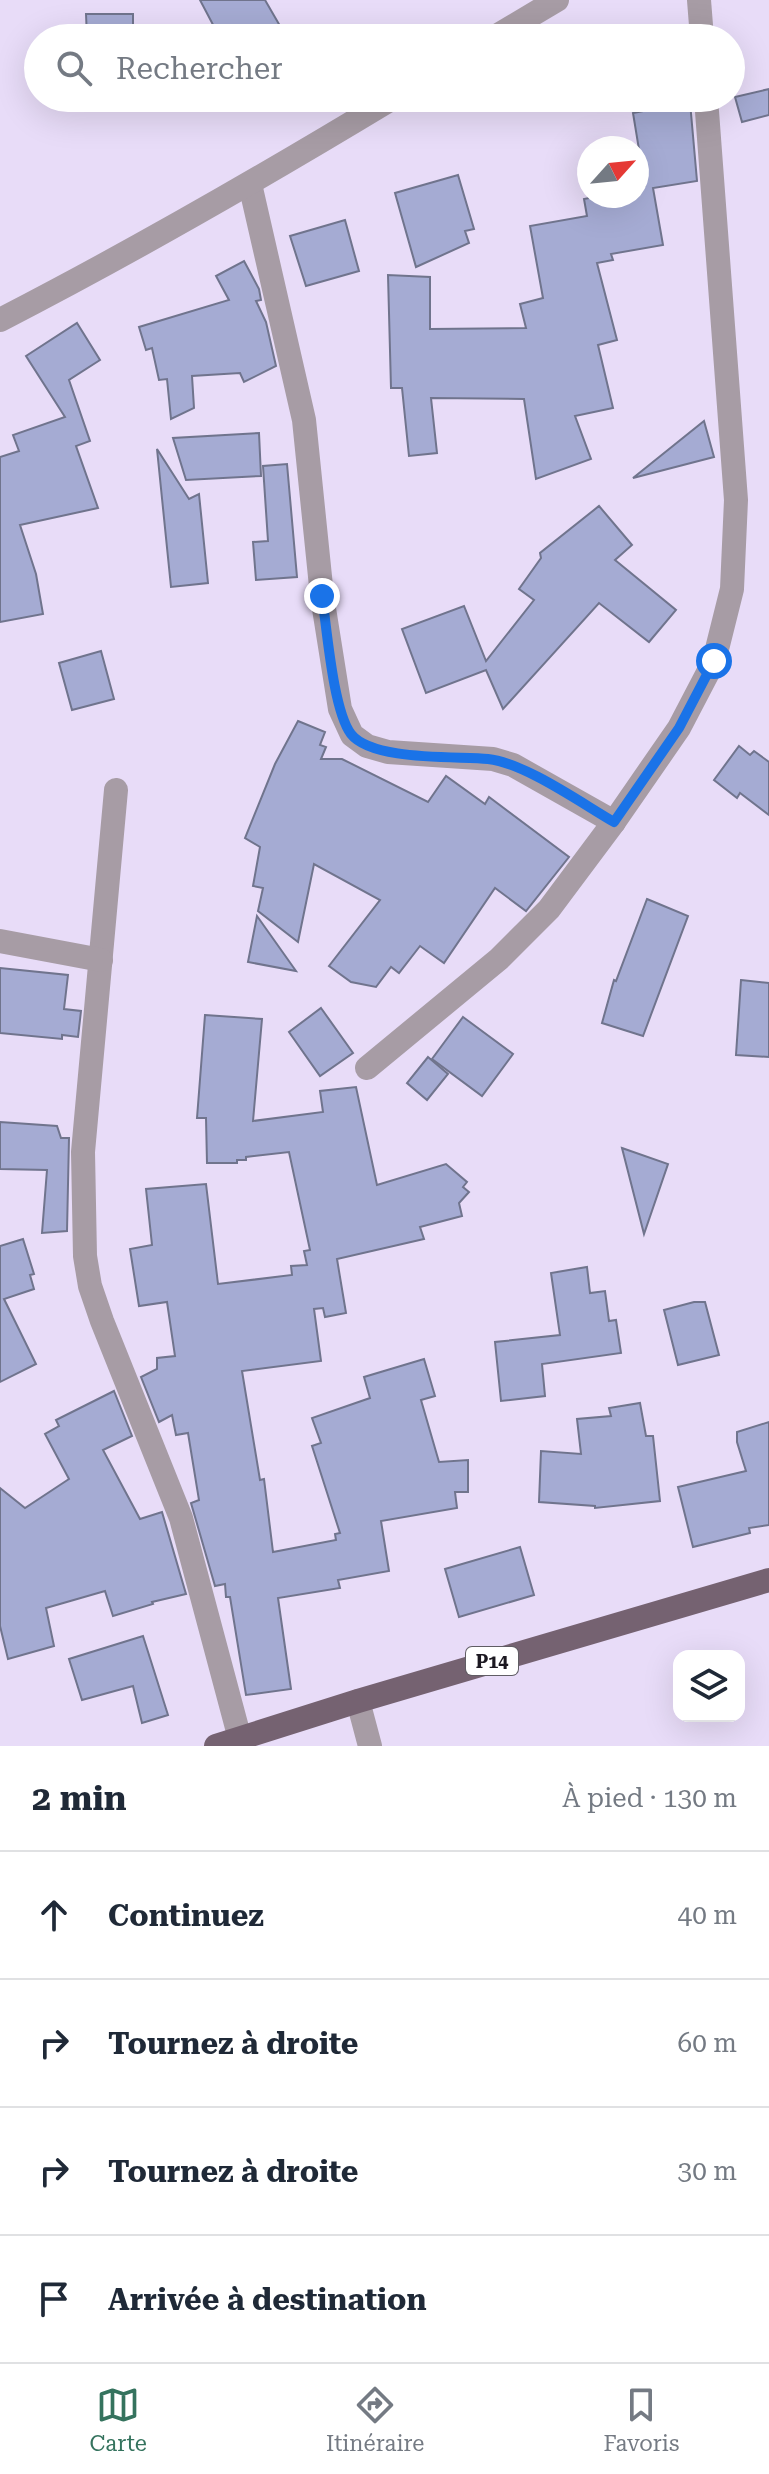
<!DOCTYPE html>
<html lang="fr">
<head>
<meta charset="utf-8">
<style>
  body { margin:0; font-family:"Roboto Serif",serif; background:#f6f6f7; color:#1f2937 }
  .controls { position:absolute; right:24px; bottom:24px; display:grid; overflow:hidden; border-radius:16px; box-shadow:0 8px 32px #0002 }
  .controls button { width:72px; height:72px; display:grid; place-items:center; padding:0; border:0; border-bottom:2px solid #e0e1e3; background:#fff; color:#1f2937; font:40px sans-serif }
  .compass { position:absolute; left:577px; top:136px; width:72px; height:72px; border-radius:50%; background:#fff; box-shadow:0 8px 32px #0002; rotate:63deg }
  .stop { position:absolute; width:24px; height:24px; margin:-18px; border:6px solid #1a73e8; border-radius:50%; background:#fff }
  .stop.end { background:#1a73e8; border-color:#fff; box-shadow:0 2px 8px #0008 }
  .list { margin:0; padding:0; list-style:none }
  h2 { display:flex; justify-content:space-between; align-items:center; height:104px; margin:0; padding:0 32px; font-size:34px }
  h2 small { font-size:26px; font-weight:400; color:#747a83 }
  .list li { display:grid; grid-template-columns:52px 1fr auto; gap:24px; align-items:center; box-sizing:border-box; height:128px; padding:0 32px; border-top:2px solid #e0e1e3 }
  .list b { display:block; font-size:30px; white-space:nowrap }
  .list em { font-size:26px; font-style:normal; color:#747a83 }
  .icon { flex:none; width:44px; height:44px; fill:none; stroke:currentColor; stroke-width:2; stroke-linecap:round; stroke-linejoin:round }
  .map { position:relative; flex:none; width:769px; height:1746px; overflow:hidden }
  .search { position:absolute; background:#fff; box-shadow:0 8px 32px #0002; left:24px; right:24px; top:24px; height:88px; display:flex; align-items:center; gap:20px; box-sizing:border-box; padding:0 28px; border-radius:44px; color:#747a83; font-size:30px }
  .sheet { height:616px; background:#fff }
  nav { display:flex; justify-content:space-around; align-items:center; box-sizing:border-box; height:112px; border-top:2px solid #e0e1e3; background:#fff; font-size:22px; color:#747a83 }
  nav a { display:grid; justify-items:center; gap:4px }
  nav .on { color:#35735e }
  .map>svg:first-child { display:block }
  .building { fill:#a5abd3; stroke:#70748d; stroke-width:2 }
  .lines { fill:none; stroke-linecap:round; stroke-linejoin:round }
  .minor { stroke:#a79ca5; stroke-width:24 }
  .major { stroke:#756271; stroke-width:24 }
  .route { stroke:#1a73e8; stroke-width:10 }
  .labels { text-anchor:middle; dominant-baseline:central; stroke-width:6; stroke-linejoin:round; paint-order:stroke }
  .shield { fill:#fff; stroke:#605d64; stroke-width:2 }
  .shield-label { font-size:18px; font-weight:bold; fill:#1c1821 }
</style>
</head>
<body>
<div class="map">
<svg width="769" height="1746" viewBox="0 0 769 1746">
  <rect width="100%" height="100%" fill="#e8dcf8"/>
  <g class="building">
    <path d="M200,0H265L287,38H220Z"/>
    <path d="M86,14H133V38H87Z"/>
    <path d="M769,89V115L742,122L735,97Z"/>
    <path d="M690,102L697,181L653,188L663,245L611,254L613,260L597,263L617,340L598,345L613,408L575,416L591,459L536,479L524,399L431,398L437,453L409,456L402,388H391L388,275L430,277V329L526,328L520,304L543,298L530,226L587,216L584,199L599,196H637V188L645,186L633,113Z"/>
    <path d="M458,175L474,229L465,231L469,243L416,267L395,193Z"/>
    <path d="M345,220L359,271L306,286L290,236Z"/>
    <path d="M244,261L259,289L261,300L256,301L266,322L276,366L244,382L240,373L192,376L194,408L171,419L167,379L159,380L152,348L146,350L139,327L229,300L216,276Z"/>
    <path d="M77,323L100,360L69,380L90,441L76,446L98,508L20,525L36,574L43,614L0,622V457L19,451L13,435L65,417L26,356Z"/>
    <path d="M704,421L714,457L633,478Z"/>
    <path d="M259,433L261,476L186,480L173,438Z"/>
    <path d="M157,449L189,499L199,494L208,583L171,587Z"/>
    <path d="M287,464L297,577L256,580L253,542L268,541L263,466Z"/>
    <path d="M599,506L632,545L615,560L676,610L649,642L599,603L503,709L486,670L426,693L402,629L464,606L486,661L534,600L519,589L541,558L540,553Z"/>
    <path d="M101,651L114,699L72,710L59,663Z"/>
    <path d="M298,721L325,732L320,745L326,747L321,759H342L428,802L446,776L485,804L489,797L569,857L526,911L495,888L444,963L420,946L399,973L391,967L376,987L351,982L329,966L380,900L314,864L298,942L258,911L263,888L253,886L260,847L245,838L275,764Z"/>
    <path d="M739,746L750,755L754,751L769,762V815L740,793L737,798L714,780Z"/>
    <path d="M647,899L688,916L643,1036L602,1023L614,980L616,981Z"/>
    <path d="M257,916L296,971L248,962Z"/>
    <path d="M0,968L68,975L64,1009L81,1011L78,1037L62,1035V1039L0,1033Z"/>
    <path d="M741,980L769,983V1057L736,1055Z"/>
    <path d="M321,1008L353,1053L320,1076L289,1032Z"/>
    <path d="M205,1015L262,1019L253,1121L323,1112L320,1091L356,1087L377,1185L446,1164L467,1182L463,1187L469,1192L459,1203L462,1216L420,1227L424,1239L337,1259L346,1313L325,1317L323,1308L314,1309L321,1361L242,1371L260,1480L264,1479L273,1552L336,1540L335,1534L340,1533L312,1446L321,1443L312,1418L370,1398L364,1377L424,1359L435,1396L421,1400L439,1462L468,1460V1492H455L457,1508L381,1521L389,1571L338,1580L340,1588L278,1598L291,1689L246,1695L230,1597H226L225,1584L215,1586L191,1503L199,1500L188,1433L176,1435L172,1415L159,1422L141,1377L157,1369V1358L175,1356L167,1302L139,1306L130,1249L152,1245L146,1189L206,1184L218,1284L292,1275L291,1266L307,1265L304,1251L310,1250L289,1152L246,1157V1160H237V1163H207L206,1118H197Z"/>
    <path d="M463,1017L513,1054L482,1096L432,1059Z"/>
    <path d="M428,1057L448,1074L427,1100L407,1083Z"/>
    <path d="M0,1122L57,1126L61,1138H69L67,1231L42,1233L47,1170L0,1169Z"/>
    <path d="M622,1148L668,1164L644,1234Z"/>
    <path d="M23,1239L34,1274L30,1275L34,1289L4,1299L36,1364L0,1382V1246Z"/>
    <path d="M587,1267L590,1293L605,1291L609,1321L616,1320L621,1353L542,1364L545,1396L501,1401L495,1342L560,1335L551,1273Z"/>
    <path d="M694,1302H705L719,1355L678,1365L664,1310Z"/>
    <path d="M114,1391L132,1436L103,1450L140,1519L162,1512L186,1594L152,1602L153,1604L113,1616L105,1591L46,1608L54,1646L8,1659L0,1626V1488L25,1508L69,1479L45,1434L59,1426L56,1420Z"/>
    <path d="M640,1403L646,1436H653L660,1501L595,1508V1506L539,1502L541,1451L581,1454L577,1419L611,1416L609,1408Z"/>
    <path d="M769,1422V1525L749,1528L750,1533L693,1547L678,1487L746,1471L737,1442V1432Z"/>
    <path d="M520,1547L534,1595L459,1617L445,1569Z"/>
    <path d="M143,1636L168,1715L142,1723L133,1686L82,1700L69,1659Z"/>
  </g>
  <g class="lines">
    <g class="minor">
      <path d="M699,0L702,38"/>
      <path d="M493,38L557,0"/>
      <path d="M250,184L304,420L322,596L340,709L352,735L367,746L388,752L493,759L513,765L614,822"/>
      <path d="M0,320C134,251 264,176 393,98"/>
      <path d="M116,790L83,1152L85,1256L90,1286L102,1321L181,1518L240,1739"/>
      <path d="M0,941L101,960"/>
      <path d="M367,1068L499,959L549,909L614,822L679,728L714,661L732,589L736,500L706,98"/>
      <path d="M358,1701L370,1746"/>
    </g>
    <path class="major" d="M216,1746L358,1701L769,1580"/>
  </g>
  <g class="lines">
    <path class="route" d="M322,596C327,629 333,710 351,734C372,761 456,756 488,759C525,763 581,803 614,822L679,728L714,661"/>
  </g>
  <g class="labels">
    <rect class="shield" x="466" y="1647" width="52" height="28" rx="6"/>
    <g class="shield-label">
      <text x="492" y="1661">P14</text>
    </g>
  </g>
</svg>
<div class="controls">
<button><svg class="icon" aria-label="layers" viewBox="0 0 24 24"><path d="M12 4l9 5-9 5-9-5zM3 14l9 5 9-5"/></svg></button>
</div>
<svg class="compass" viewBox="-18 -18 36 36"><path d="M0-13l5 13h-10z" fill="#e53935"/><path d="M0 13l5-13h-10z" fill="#747a83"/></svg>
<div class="stop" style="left:714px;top:661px"></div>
<div class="stop end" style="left:322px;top:596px"></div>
<div class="search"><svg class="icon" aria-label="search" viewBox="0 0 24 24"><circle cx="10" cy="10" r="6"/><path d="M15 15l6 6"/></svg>Rechercher</div>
</div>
<section class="sheet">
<h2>2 min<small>À pied · 130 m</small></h2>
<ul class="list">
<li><svg class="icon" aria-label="ahead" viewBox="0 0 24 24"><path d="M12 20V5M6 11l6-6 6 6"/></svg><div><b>Continuez</b></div><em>40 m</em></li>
<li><svg class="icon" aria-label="right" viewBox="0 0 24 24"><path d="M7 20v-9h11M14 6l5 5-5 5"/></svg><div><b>Tournez à droite</b></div><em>60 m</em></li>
<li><svg class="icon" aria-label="right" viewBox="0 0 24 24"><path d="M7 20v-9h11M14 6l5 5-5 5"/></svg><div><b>Tournez à droite</b></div><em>30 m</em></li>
<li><svg class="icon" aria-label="arrive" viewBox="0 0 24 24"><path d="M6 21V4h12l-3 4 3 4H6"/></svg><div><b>Arrivée à destination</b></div></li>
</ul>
</section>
<nav>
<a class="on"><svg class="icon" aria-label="map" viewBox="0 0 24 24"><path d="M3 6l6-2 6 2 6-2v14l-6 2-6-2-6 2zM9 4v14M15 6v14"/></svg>Carte</a>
<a><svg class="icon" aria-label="directions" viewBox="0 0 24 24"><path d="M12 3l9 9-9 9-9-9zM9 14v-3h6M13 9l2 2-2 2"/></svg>Itinéraire</a>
<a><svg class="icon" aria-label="saved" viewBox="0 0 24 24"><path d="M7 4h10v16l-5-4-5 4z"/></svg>Favoris</a>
</nav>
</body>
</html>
